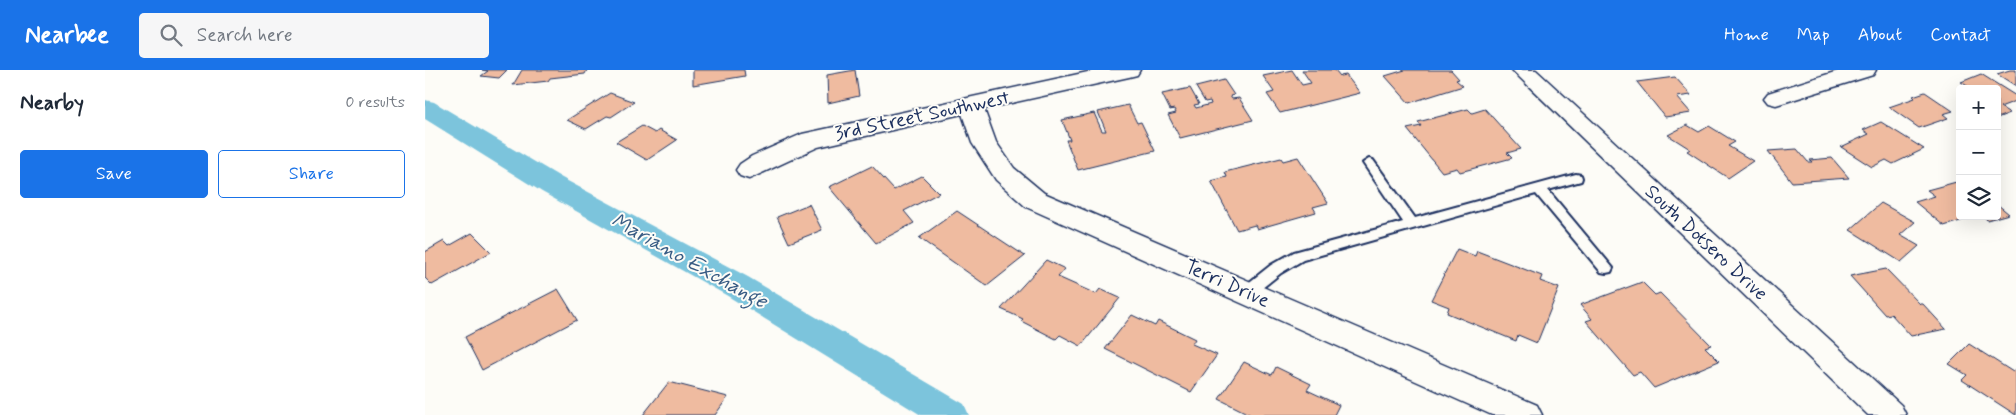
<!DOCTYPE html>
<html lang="en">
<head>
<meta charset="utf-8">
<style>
  body { margin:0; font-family:Mynerve,sans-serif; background:#f6f6f7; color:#1f2937 }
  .controls { position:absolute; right:15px; top:15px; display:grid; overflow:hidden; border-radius:5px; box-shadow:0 5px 20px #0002 }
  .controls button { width:45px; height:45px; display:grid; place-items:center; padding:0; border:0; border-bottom:1px solid #e0e1e3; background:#fff; color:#1f2937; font:25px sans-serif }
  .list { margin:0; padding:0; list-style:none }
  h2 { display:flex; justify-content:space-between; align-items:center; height:65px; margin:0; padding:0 20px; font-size:21px }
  h2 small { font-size:16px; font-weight:400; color:#747a83 }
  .actions { display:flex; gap:10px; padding:15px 20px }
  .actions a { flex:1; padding:11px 0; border:1px solid #1a73e8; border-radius:5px; text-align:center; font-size:18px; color:#1a73e8 }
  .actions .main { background:#1a73e8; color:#fff }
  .icon { flex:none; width:28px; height:28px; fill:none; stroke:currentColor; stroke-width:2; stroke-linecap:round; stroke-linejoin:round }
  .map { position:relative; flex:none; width:1591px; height:345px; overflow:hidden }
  header { display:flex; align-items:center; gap:30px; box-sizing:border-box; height:70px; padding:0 25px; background:#1a73e8; color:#fff }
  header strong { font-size:24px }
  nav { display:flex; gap:28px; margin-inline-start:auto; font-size:18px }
  .search { width:350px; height:45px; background:#f6f6f7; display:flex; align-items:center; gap:12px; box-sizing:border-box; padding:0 18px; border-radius:5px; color:#747a83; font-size:19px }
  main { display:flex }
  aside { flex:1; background:#fff }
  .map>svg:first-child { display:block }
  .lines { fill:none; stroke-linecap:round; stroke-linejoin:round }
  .canal { fill:#7bc4dc; fill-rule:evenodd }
  .building { fill:#efbba0; stroke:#1b2f5e }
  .lane-casing { stroke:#1b2f5e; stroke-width:4 }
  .street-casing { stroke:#1b2f5e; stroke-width:3 }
  .lane { fill:#fdfcf7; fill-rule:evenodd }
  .street { fill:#fdfcf7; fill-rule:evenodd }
  .labels { text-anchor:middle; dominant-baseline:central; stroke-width:4; stroke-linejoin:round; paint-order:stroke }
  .street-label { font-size:20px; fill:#1b2f5e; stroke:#fdfcf7 }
  .water-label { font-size:21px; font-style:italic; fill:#385c84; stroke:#fdfcf7 }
</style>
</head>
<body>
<header>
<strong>Nearbee</strong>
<div class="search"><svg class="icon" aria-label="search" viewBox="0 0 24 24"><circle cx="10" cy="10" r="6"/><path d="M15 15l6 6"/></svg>Search here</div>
<nav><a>Home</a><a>Map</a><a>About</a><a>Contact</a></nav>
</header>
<main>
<aside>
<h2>Nearby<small>0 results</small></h2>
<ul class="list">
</ul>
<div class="actions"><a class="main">Save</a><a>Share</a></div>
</aside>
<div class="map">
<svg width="1591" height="345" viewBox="0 0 1591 345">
  <rect width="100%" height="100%" fill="#fdfcf7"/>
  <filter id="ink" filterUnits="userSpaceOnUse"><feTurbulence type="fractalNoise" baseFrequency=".02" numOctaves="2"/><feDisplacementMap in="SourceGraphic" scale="10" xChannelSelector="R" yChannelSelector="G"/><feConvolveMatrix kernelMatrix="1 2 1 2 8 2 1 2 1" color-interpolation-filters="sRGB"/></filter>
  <g filter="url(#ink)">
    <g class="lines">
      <path class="canal" d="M0,30L9,32L137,108L323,207L539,334L544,345H496L301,225L117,122L0,49Z"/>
    </g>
    <g class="building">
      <path d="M57,0H82L74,8L56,6L63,1Z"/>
      <path d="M97,0H162L160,4L125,8L123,11L88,15Z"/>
      <path d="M268,0H319L320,6L268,15Z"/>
      <path d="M430,0L434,26L403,33L402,5Z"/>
      <path d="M867,0L877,15L886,13L877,0H910L915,6L921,5L935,23L855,43L842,24L849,22L838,6Z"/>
      <path d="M980,0H1026L1034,9L1031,10L1038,16L984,33L960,6Z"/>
      <path d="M1585,0H1591V16L1572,4Z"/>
      <path d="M1556,4L1591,26V31L1575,37L1585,43L1572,48V19H1547L1536,12Z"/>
      <path d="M1250,7L1266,25L1252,27L1266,43L1240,47L1212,12Z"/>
      <path d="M799,10L809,25L805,26L807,29L814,28L828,50L755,68L743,45L751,43L749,39L745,40L737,24L765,18L774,34L769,35L771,38L786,34L785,31L780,32L771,17Z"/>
      <path d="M1500,22L1528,41L1518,44L1523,48L1494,58L1464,37L1490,28L1488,26Z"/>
      <path d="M185,23L209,32L186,47L182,46L161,59L142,50Z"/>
      <path d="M703,35L712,53L716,52L730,81L653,100L641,70H645L637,50L669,43L677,61H681L673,42Z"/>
      <path d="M1043,39L1047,43L1060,39L1096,79L1082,83L1087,88L1035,102L1032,98L1017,102L982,59L996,56L993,52Z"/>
      <path d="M1456,52L1499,79L1468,94L1461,90L1447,97L1416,77L1444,64L1438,60Z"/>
      <path d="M1262,55L1274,62L1284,56L1310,72L1303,76L1328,91L1303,108L1262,81L1265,79L1243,65Z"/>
      <path d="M217,56L230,63L234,60L252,70L222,90L191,72Z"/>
      <path d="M1372,79L1383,92H1387L1385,90L1407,88L1424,108L1367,112L1343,81Z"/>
      <path d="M873,87L903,133L888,137L891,142L832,159L830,155L812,160L786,111L802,107L800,102L856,88L858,91Z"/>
      <path d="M447,96L469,120L497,106L514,123L479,141L489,153L451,173L404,117Z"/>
      <path d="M1535,111V146H1552L1519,156L1490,132L1510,126L1502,120Z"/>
      <path d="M1456,133L1490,152L1475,165L1494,176L1476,192L1425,160Z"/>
      <path d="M384,134L397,160L364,173L352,147Z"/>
      <path d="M1572,134L1584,144L1562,150L1558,146H1572Z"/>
      <path d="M532,141L600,186L562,216L494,168Z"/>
      <path d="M47,163L66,182L7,215L0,208V182L19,171L24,176Z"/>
      <path d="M1032,179L1050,186L1052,181L1117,206L1115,211L1134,218L1112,273L1093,265L1091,271L1022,243L1024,237L1006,230Z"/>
      <path d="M621,190L640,199L633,207L671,224L675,219L695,228L656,276L635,265L631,269L596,251L598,249L576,239Z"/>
      <path d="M1461,199L1495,234H1498L1521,259L1486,266L1466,244L1460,245L1425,206Z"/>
      <path d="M1217,212L1230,225L1235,223L1286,275L1280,277L1294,291L1229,318L1215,302L1208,305L1161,251L1167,249L1155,235Z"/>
      <path d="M133,219L152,250L57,300L40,267Z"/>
      <path d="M707,245L730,256L733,251L770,269L767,274L792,285L766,322L680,279Z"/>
      <path d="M1544,274L1588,302L1591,299V345L1537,310L1542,305L1524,294Z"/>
      <path d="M819,292L847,305L851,297L886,314L882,320L914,335L909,345H826L794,329Z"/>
      <path d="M244,312L303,327L290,345H218Z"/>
    </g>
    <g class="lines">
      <g class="lane-casing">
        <path id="lane" d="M944,89L948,90L990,148L1151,104L1156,105L1157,108L1156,111L1123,120L1188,198L1186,202L1181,203L1176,202L1111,124L878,190L856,203L827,226L822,228L817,226L815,222L817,218L846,195L869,182L978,152L938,93Z"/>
      </g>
      <g class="street-casing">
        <g id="street">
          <path d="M672,0H715L712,5L704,7L559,39L571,72L589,98L619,123L1112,335L1117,345H1067L601,137L571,110L547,73L537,44L393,77L324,109L315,106L311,100L315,94L327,86L377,64Z"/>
          <path d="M1087,0H1111L1476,335L1481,345H1443Z"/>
          <path d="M1416,0H1451L1448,5L1351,35L1343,33L1339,28L1343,23Z"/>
        </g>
      </g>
      <use href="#lane" class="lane"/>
      <use href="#street" class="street"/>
    </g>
  </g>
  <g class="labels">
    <g class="street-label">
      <text transform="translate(497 46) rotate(-12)">3rd Street Southwest</text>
      <text transform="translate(1281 173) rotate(43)">South Dotsero Drive</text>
      <text transform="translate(802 214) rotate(24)">Terri Drive</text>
    </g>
    <g class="water-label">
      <text transform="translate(264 191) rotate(29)">Mariano Exchange</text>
    </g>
  </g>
</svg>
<div class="controls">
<button>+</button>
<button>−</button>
<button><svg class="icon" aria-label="layers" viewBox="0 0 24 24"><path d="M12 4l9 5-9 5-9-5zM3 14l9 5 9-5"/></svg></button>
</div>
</div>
</main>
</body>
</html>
